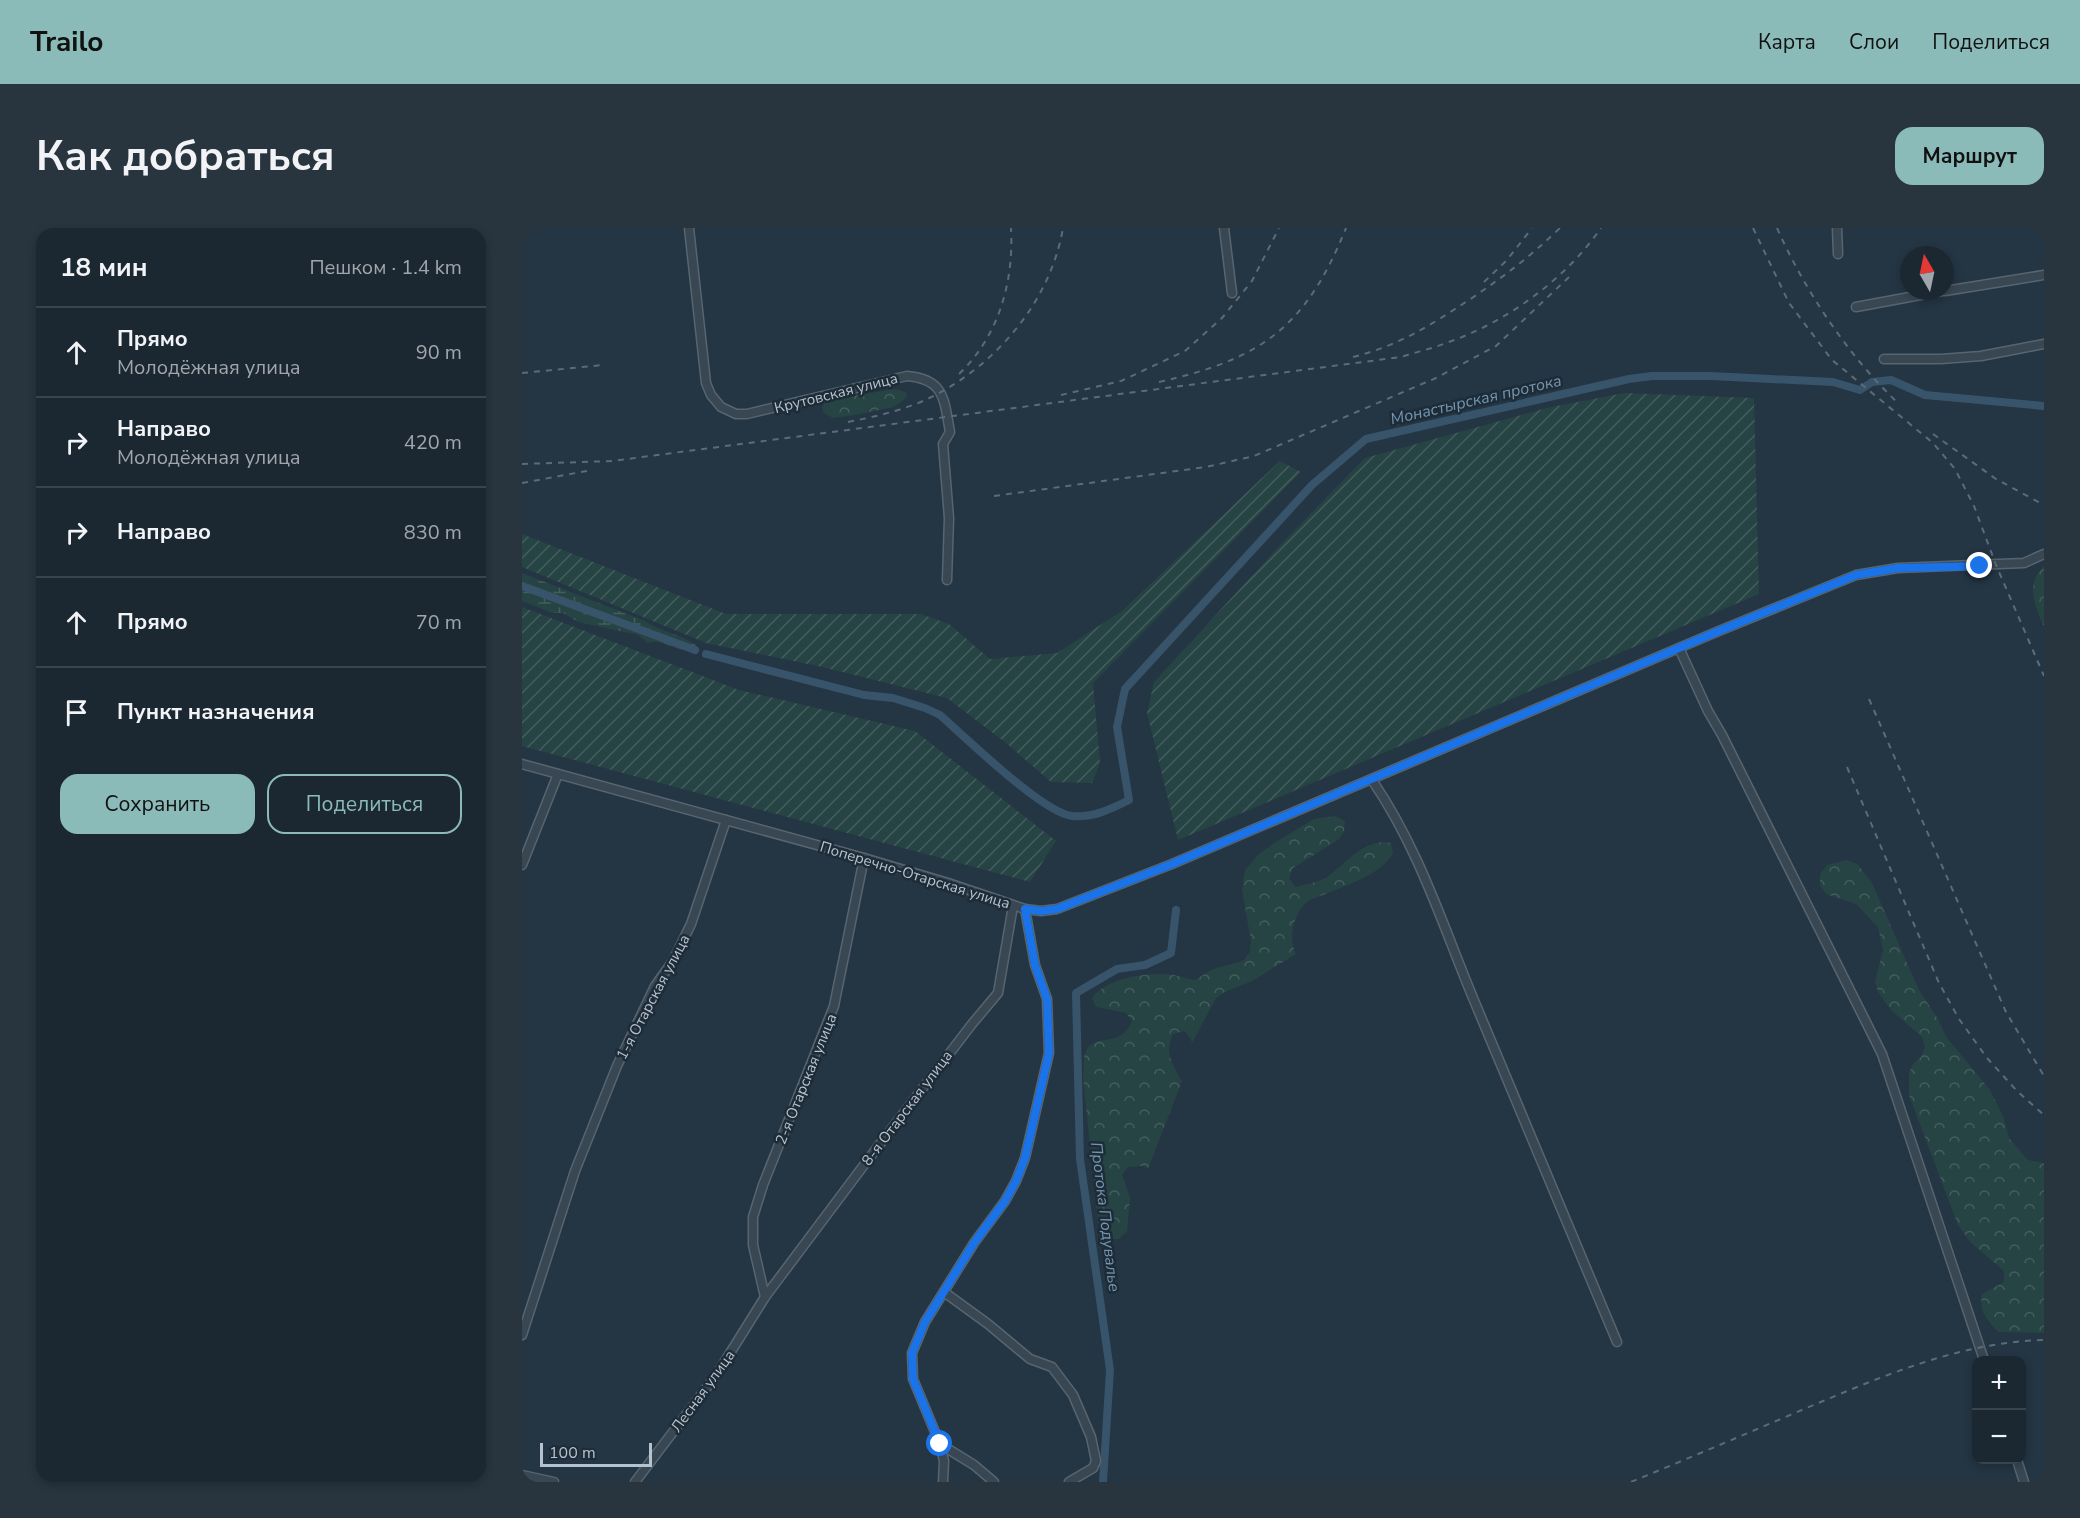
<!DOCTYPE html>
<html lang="ru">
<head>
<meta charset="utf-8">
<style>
  body { margin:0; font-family:"Nunito Sans",sans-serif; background:#28343e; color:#f1f3f6 }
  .controls { position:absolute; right:18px; bottom:18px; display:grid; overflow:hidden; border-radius:12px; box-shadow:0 3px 9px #0003 }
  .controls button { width:54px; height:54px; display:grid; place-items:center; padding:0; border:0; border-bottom:2px solid #39444d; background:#1b2832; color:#f1f3f6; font:30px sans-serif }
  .compass { position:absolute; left:1378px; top:18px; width:54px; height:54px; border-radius:50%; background:#1b2832; box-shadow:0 3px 9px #0003; rotate:351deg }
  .scale { position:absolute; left:18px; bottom:15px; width:112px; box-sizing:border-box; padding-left:6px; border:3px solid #b6c2cd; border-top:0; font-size:16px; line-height:21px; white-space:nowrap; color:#b6c2cd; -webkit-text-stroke:4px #1e2c38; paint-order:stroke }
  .stop { position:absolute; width:18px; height:18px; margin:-14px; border:4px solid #1a73e8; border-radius:50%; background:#fff }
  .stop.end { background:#1a73e8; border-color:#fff; box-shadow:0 2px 6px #0008 }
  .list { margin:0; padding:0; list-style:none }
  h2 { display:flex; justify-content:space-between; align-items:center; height:78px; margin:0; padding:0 24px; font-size:26px }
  h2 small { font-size:20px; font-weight:400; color:#a0a6ac }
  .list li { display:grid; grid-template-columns:39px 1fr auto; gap:18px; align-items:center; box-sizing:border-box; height:90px; padding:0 24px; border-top:2px solid #39444d }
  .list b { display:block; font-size:22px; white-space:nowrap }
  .list p { margin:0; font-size:20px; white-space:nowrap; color:#a0a6ac }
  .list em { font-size:20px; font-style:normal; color:#a0a6ac }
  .actions { display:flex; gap:12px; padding:18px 24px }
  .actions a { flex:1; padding:14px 0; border:2px solid #8bbbb9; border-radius:18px; text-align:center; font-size:21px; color:#8bbbb9 }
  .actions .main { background:#8bbbb9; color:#111 }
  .icon { flex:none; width:33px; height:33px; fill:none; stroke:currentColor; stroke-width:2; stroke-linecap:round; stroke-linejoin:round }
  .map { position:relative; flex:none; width:1522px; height:1254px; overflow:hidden; border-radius:18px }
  header { display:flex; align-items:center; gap:36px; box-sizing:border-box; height:84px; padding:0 30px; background:#8bbbb9; color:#111 }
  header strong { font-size:28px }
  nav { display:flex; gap:33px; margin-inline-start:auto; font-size:21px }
  .intro { display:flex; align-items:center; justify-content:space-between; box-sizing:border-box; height:144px; padding:0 36px }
  h1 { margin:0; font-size:42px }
  .button { padding:15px 27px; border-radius:18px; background:#8bbbb9; color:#111; font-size:21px; font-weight:700 }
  main { display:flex; gap:36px; padding:0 36px }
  aside { flex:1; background:#1b2832; border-radius:18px; box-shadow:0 3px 9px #0003 }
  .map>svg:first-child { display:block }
  .forest { fill:url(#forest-crowns) }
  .wetland { fill:url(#wetland-marsh) }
  .garden { fill:url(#garden-furrows) }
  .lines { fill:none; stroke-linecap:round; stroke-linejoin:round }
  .canal { stroke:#37546b; stroke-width:8 }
  .minor-casing { stroke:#576570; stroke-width:11 }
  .minor { stroke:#394753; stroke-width:8 }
  .rail { stroke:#5b6b7a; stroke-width:2; stroke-dasharray:6 6; stroke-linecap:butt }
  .route { stroke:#1a73e8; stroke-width:8 }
  .labels { text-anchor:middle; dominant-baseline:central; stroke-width:5; stroke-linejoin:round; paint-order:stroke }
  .street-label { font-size:15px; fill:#b6c2cd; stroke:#1e2c38 }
  .water-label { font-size:16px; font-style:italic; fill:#7496b1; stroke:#1e2c38 }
</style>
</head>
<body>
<header>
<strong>Trailo</strong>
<nav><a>Карта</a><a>Слои</a><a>Поделиться</a></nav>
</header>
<div class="intro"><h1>Как добраться</h1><a class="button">Маршрут</a></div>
<main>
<aside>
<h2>18 мин<small>Пешком · 1.4 km</small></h2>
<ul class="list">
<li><svg class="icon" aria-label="ahead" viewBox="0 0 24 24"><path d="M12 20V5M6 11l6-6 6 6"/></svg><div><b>Прямо</b><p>Молодёжная улица</p></div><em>90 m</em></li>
<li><svg class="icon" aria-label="right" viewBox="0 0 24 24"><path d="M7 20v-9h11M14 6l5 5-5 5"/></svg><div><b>Направо</b><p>Молодёжная улица</p></div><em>420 m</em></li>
<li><svg class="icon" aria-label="right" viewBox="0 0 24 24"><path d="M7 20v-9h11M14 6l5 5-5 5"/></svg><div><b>Направо</b></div><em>830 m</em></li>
<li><svg class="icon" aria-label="ahead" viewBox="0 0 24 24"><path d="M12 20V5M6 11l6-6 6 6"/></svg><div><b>Прямо</b></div><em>70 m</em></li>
<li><svg class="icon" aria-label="arrive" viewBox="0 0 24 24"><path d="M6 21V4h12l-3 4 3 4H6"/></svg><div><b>Пункт назначения</b></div></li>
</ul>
<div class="actions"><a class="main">Сохранить</a><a>Поделиться</a></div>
</aside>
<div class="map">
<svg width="1522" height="1254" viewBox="0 0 1522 1254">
  <defs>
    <pattern id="forest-crowns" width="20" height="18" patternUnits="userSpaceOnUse" patternTransform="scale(1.5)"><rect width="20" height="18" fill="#274444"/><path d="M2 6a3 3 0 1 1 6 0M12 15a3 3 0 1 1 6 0" fill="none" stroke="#445d5e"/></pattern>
    <pattern id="wetland-marsh" width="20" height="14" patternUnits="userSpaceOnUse" patternTransform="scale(1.5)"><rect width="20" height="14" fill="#274444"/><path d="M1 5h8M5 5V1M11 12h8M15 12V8" fill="none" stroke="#445d5e"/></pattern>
    <pattern id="garden-furrows" width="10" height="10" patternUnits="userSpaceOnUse" patternTransform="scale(1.5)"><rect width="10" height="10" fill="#274444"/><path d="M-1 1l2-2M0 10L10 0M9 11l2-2" fill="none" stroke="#445d5e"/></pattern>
  </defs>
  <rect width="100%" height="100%" fill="#243543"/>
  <g class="forest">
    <path d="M373,161L384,164L385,169L372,179L333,187L311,190L302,185L300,180L302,175L312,171Z"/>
    <path d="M1522,338V399C1513,378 1503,356 1522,338Z"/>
    <path d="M813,588L823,593L822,604L816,612L771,640L767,650L773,659C783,657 796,654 805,649C825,635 842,610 869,615L871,626C857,648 824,657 801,667C796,669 788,671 784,675C771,687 766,711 774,726L730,753L703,764L694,770L670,815L669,811L662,803L651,806C642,824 650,837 660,853L626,941L620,938L606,939L600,947L608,970L605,1003L597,1011H586L578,1004L576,994L561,849C562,843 561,836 562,830C568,800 598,824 610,793L604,785L574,779L570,770C584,751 617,746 640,746C651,746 663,750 673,752L691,741L721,733L728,724L729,713L720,662L723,642L737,626L754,614L792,591Z"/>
    <path d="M1325,632L1335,636L1349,653L1397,762L1416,791L1425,810L1468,862L1481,888L1487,910L1506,932L1522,935V1105L1476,1104C1465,1091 1457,1084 1460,1066L1482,1054V1043L1449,1015L1436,997L1387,867V845L1391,836L1399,829L1403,819L1400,809L1369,782L1356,764L1353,754L1361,722L1356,699L1334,676L1304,666L1298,657V646L1305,637Z"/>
  </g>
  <path class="wetland" d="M0,345L123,393C139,404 158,406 174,417C157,431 146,409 126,415L116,407L56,394L41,385H31L0,373Z"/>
  <g class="garden">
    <path d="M1102,165L1232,170L1237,366L656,612L625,485L632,454L762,313L843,230L1025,180Z"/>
    <path d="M758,233L779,244L571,455L578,535L570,555L529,554L484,515L425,470L296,438L184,415L0,339V306L204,386H399L427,396L468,431L535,425L600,383Z"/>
    <path d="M0,379L217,462L393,503L534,613L508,654L0,518Z"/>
  </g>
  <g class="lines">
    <g class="canal">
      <path d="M0,358L173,422"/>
      <path d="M184,426L342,467L371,470L403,480L418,487C443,509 521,585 550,588C571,590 589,581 607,572L595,499L603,461L790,257L844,211L1107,151L1130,148H1189L1311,154L1338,162L1350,154L1369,152L1403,167L1522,178"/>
      <path d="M581,1254L588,1142L558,931L554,765L595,741L623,737L649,725L654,682"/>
    </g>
    <g class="minor-casing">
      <g id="minor">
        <path d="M167,0L184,155L189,167L199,179L214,186H225L385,148C423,151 422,172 428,204L421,216L427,290L425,352"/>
        <path d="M702,0L710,65"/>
        <path d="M1315,0L1316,26"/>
        <path d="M1423,63L1522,47"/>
        <path d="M1334,79L1420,63"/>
        <path d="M1362,131H1419L1459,128L1522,116"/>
        <path d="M1157,420L1186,483L1200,507L1360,826L1462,1132"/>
        <path d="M0,536L342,630L426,655L503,681L519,683L535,681L650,636L1192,405L1334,347L1376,340L1502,335L1522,326"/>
        <path d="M850,552C896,619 920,695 951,770C999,885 1047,1000 1095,1114"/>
        <path d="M0,637L36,546"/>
        <path d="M422,1064L466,1096L508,1131L530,1139L551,1167L569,1209L574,1233L571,1240L547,1254"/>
        <path d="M243,1069L231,1017V989L241,957L312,778L342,630"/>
        <path d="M0,1107L53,943L95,838L133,758L151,733L169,696L204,592"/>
        <path d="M418,1216L452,1237L472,1254"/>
        <path d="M1495,1232L1502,1254"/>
        <path d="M0,1247L32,1254"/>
        <path d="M113,1254L195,1146L243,1069L348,929L450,796L476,765L491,678"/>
        <path d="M421,1254L422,1233L418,1216L391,1151L390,1125L403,1094L452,1015L483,973L494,953L503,930L527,825L525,771L513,737L503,681"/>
      </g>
    </g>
    <use href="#minor" class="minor"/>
    <g class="rail">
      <path d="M1231,0L1267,75L1310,132L1411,215L1433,241L1452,278L1474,337L1522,448"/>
      <path d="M1255,0C1283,63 1327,129 1377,176"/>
      <path d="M962,54L985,32L1010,0"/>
      <path d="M831,129C878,117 907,98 947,72C981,49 1008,29 1038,0"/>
      <path d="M0,145L81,137"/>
      <path d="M437,146C477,108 492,53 489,0"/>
      <path d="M637,154C740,131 784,99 824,0"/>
      <path d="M539,167L599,153L663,123L700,90L730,53L757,0"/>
      <path d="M326,194C352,189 377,183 401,173C470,142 528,76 541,0"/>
      <path d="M1411,206L1474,251L1522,277"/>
      <path d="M0,236L90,233L879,129C894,124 909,121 924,115C983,95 1043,52 1079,0"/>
      <path d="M0,255L70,242"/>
      <path d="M472,268L684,239L732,228L914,150L974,118L1047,49"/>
      <path d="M1347,471L1484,784L1522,848"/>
      <path d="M1325,539L1417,755L1437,791L1465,830L1495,863L1522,887"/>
      <path d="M1109,1254C1167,1230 1224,1206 1282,1181C1359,1149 1437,1114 1522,1112"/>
    </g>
  </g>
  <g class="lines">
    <path class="route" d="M418,1216L391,1151L390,1125L403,1094L452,1015L483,973L494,953L503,930L527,825L525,771L513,737L503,681L519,683L535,681L650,636L1192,405L1334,347L1376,340L1458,338"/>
  </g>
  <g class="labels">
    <g class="street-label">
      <text transform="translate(314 165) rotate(-14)">Крутовская улица</text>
      <text transform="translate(393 647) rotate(17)">Поперечно-Отарская улица</text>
      <text transform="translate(131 769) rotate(-62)">1-я Отарская улица</text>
      <text transform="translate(284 851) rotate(-68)">2-я Отарская улица</text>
      <text transform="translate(385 880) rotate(-53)">8-я Отарская улица</text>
      <text transform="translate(181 1163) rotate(-54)">Лесная улица</text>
    </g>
    <g class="water-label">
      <text transform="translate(954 172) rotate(-13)">Монастырская протока</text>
      <text transform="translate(583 989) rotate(83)">Протока Подувалье</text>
    </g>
  </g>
</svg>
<div class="controls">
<button>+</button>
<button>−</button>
</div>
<svg class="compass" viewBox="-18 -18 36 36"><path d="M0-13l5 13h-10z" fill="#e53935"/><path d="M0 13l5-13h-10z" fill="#a0a6ac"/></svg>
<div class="scale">100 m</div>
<div class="stop" style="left:418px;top:1216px"></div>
<div class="stop end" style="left:1458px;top:338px"></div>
</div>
</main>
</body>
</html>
